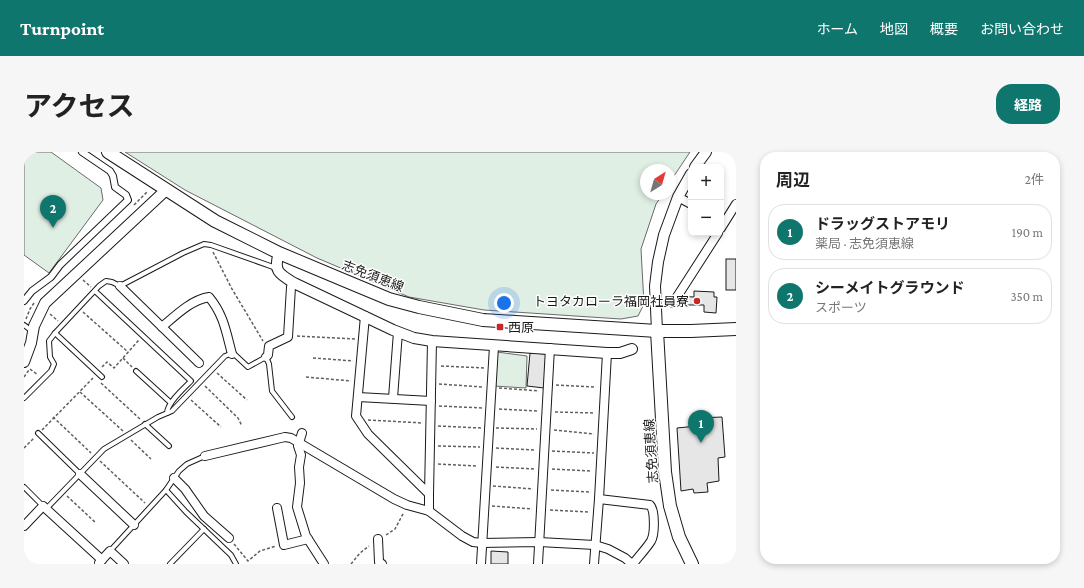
<!DOCTYPE html>
<html lang="ja">
<head>
<meta charset="utf-8">
<style>
  body { margin:0; font-family:"Crimson Pro","Noto Sans JP",serif; background:#f6f6f6; color:#222 }
  .controls { position:absolute; right:12px; top:12px; display:grid; overflow:hidden; border-radius:8px; box-shadow:0 2px 6px #0003 }
  .controls button { width:36px; height:36px; display:grid; place-items:center; padding:0; border:0; border-bottom:1px solid #e0e0e0; background:#fff; color:#222; font:20px sans-serif }
  .compass { position:absolute; left:616px; top:12px; width:36px; height:36px; border-radius:50%; background:#fff; box-shadow:0 2px 6px #0003; rotate:37deg }
  .you { position:absolute; left:480px; top:151px; width:14px; height:14px; margin:-10px; border:3px solid #fff; border-radius:50%; background:#1a73e8; box-shadow:0 0 0 6px #1a73e833 }
  .badge { display:grid; place-items:center; width:26px; height:26px; border-radius:50%; background:#0f766e; color:#fff; font-size:13px; font-weight:700 }
  .pin { position:absolute; translate:-50% -33px; filter:drop-shadow(0 1px 2px #0008) }
  .pin::after { content:''; position:absolute; top:21px; width:14px; height:12px; background:inherit; clip-path:polygon(0 0,100% 0,50% 100%) }
  .list { margin:0; padding:0; list-style:none }
  h2 { display:flex; justify-content:space-between; align-items:center; height:52px; margin:0; padding:0 16px; font-size:17px }
  h2 small { font-size:13px; font-weight:400; color:#767676 }
  .list li { display:grid; grid-template-columns:26px 1fr auto; gap:12px; align-items:center; box-sizing:border-box; height:56px; margin:0 8px 8px; padding:0 8px; border:1px solid #e0e0e0; border-radius:16px }
  .list b { display:block; font-size:15px; white-space:nowrap }
  .list p { margin:0; font-size:13px; white-space:nowrap; color:#767676 }
  .list em { font-size:13px; font-style:normal; color:#767676 }
  .map { position:relative; flex:none; width:712px; height:412px; overflow:hidden; border-radius:16px }
  header { display:flex; align-items:center; gap:24px; box-sizing:border-box; height:56px; padding:0 20px; background:#0f766e; color:#fff }
  header strong { font-size:19px }
  nav { display:flex; gap:22px; margin-inline-start:auto; font-size:14px }
  .intro { display:flex; align-items:center; justify-content:space-between; box-sizing:border-box; height:96px; padding:0 24px }
  h1 { margin:0; font-size:28px }
  .button { padding:10px 18px; border-radius:16px; background:#0f766e; color:#fff; font-size:14px; font-weight:700 }
  main { display:flex; gap:24px; padding:0 24px }
  aside { flex:1; background:#fff; border-radius:16px; box-shadow:0 2px 6px #0003 }
  .map>svg:first-child { display:block }
  .green { fill:#e0efe3; stroke:#6a6a6a }
  .building { fill:#e6e6e6; stroke:#1a1a1a }
  .lines { fill:none; stroke-linecap:round; stroke-linejoin:round }
  .service-casing { stroke:#1a1a1a; stroke-width:6 }
  .pedestrian-casing { stroke:#1a1a1a; stroke-width:8 }
  .minor-casing { stroke:#1a1a1a; stroke-width:10 }
  .tertiary-casing { stroke:#1a1a1a; stroke-width:12 }
  .primary-casing { stroke:#1a1a1a; stroke-width:14 }
  .path { stroke:#5f5f5f; stroke-width:1.5; stroke-dasharray:3 2; stroke-linecap:butt }
  .service { stroke:#fff; stroke-width:4 }
  .pedestrian { stroke:#fff; stroke-width:6 }
  .minor { stroke:#fff; stroke-width:8 }
  .tertiary { stroke:#fff; stroke-width:10 }
  .primary { stroke:#fff; stroke-width:12 }
  .poi-dot { fill:#c62828; stroke:#fff; stroke-width:1.5 }
  .labels { text-anchor:middle; dominant-baseline:central; stroke-width:3; stroke-linejoin:round; paint-order:stroke }
  .street-label { font-size:13px; fill:#1a1a1a; stroke:#fff }
  .poi-label { font-size:13px; fill:#1a1a1a; stroke:#fff; text-anchor:end }
</style>
</head>
<body>
<header>
<strong>Turnpoint</strong>
<nav><a>ホーム</a><a>地図</a><a>概要</a><a>お問い合わせ</a></nav>
</header>
<div class="intro"><h1>アクセス</h1><a class="button">経路</a></div>
<main>
<div class="map">
<svg width="712" height="412" viewBox="0 0 712 412">
  <rect width="100%" height="100%" fill="#fff"/>
  <g class="green">
    <path d="M0,0H27L77,36L79,48L25,121L0,103Z"/>
    <path d="M101,0H666L646,30V18H622V42H639L632,52L617,97L620,152L614,164L597,167L460,158L385,145L293,106L161,38Z"/>
    <path d="M473,200L503,204L502,236L470,234Z"/>
  </g>
  <g class="building">
    <rect x="702" y="107" width="10" height="31"/>
    <path d="M670,139L690,140V145H693L692,161L680,160V153H653V144L670,145Z"/>
    <path d="M506,201L523,202L520,236L503,234Z"/>
    <path d="M698,265L701,305L694,306L695,329L683,331L684,340L670,341L669,337L657,339L653,276L673,274L674,266Z"/>
    <path d="M467,399L484,400V412H467Z"/>
  </g>
  <g class="lines">
    <g class="service-casing">
      <g id="service">
        <path d="M71,139L167,229C160,236 143,251 143,261"/>
        <path d="M0,173L8,179"/>
        <path d="M31,181L78,225"/>
        <path d="M112,219L147,251"/>
        <path d="M0,246L27,219L30,212L26,205L25,189L31,181L75,134L82,129L88,130L96,134L159,101L180,92L187,93L252,116"/>
        <path d="M121,272L145,294"/>
        <path d="M14,281L56,322"/>
        <path d="M0,335L19,354"/>
        <path d="M142,338L162,360L207,403L212,412"/>
        <path d="M22,357L80,297L134,265L148,259L201,204L209,201L224,215L242,205L245,212L248,239L268,265"/>
        <path d="M86,399L142,338L155,319L163,312L181,304"/>
        <path d="M146,412L180,377"/>
      </g>
    </g>
    <g class="pedestrian-casing">
      <path id="pedestrian" d="M0,149L8,139L27,125L36,113L104,48L102,43L91,35L89,24L86,19L58,0"/>
    </g>
    <g class="minor-casing">
      <g id="minor">
        <path d="M654,45L667,52"/>
        <path d="M697,76L712,52"/>
        <path d="M96,134L175,211"/>
        <path d="M649,151L694,81"/>
        <path d="M341,164L332,264L344,282L405,342V359"/>
        <path d="M138,175C152,163 167,148 185,145C200,163 202,180 208,202"/>
        <path d="M242,205L244,203L245,194L264,185L267,135L270,131"/>
        <path d="M334,245L407,249"/>
        <path d="M369,246L374,180"/>
        <path d="M278,281L274,294L277,303L275,315L276,331L273,355L282,384L300,412"/>
        <path d="M181,304L261,285L267,286L370,347L383,353L405,359L438,384L449,390L458,391L515,390L571,393L584,397L601,406L608,412"/>
        <path d="M56,322L110,373"/>
        <path d="M150,326L161,337L180,364L205,386"/>
        <path d="M405,342L408,189"/>
        <path d="M575,347L626,353C631,358 631,382 627,389C622,397 614,405 609,412"/>
        <path d="M253,356L260,393L284,387"/>
        <path d="M0,374L19,354L78,408"/>
        <path d="M354,387L355,410L358,412"/>
        <path d="M75,411L86,399L100,412"/>
        <path d="M457,412L470,194"/>
        <path d="M514,412L526,196"/>
        <path d="M570,412L575,347L583,201"/>
      </g>
    </g>
    <g class="tertiary-casing">
      <g id="tertiary">
        <path d="M671,15L682,0"/>
        <path d="M255,101C249,119 255,122 270,131L369,178L390,186L408,189L583,201H596L608,197"/>
        <path d="M633,179L631,134L634,110L640,83L654,45L667,22"/>
        <path d="M0,210L7,191L10,174L21,151L142,38"/>
      </g>
    </g>
    <g class="primary-casing">
      <g id="primary">
        <path d="M84,0L191,69L255,101L317,127L365,147L395,155L459,168L633,179H667L712,177"/>
        <path d="M633,179L641,320L646,354L655,385L668,412"/>
      </g>
    </g>
    <g class="path">
      <path d="M110,53L124,39"/>
      <path d="M189,100L208,137L239,189"/>
      <path d="M59,128L67,135"/>
      <path d="M59,160L104,200"/>
      <path d="M26,162L34,169"/>
      <path d="M2,167L6,157L10,151"/>
      <path d="M273,184L331,187"/>
      <path d="M99,206L108,215"/>
      <path d="M289,206L329,209"/>
      <path d="M417,214L461,216"/>
      <path d="M78,215L83,210L90,216L115,188"/>
      <path d="M6,217L14,223"/>
      <path d="M193,221L223,248"/>
      <path d="M0,225L5,218"/>
      <path d="M282,225L327,229"/>
      <path d="M77,231L117,268"/>
      <path d="M415,232L459,235"/>
      <path d="M532,233L572,235"/>
      <path d="M181,234L214,266L218,274"/>
      <path d="M475,236L515,239"/>
      <path d="M56,240L99,279"/>
      <path d="M167,248L197,275"/>
      <path d="M415,254L459,256"/>
      <path d="M475,257L515,259"/>
      <path d="M531,260L571,261"/>
      <path d="M29,265L67,301"/>
      <path d="M344,268L399,271"/>
      <path d="M414,274L457,276"/>
      <path d="M472,276L513,277"/>
      <path d="M18,278L69,226"/>
      <path d="M530,278L570,282"/>
      <path d="M107,288L127,307"/>
      <path d="M414,294L456,295"/>
      <path d="M0,296L10,286"/>
      <path d="M472,296L512,298"/>
      <path d="M528,299L570,301"/>
      <path d="M76,309L121,351"/>
      <path d="M414,312L454,314"/>
      <path d="M472,315L512,317"/>
      <path d="M528,317L568,319"/>
      <path d="M469,334L509,337"/>
      <path d="M527,338L567,340"/>
      <path d="M43,344L72,371"/>
      <path d="M468,354L508,357"/>
      <path d="M526,358L566,360"/>
      <path d="M362,383L371,377L380,360"/>
      <path d="M210,392L224,409L236,399L252,394"/>
      <path d="M327,412L336,401L345,394"/>
    </g>
    <use href="#service" class="service"/>
    <use href="#pedestrian" class="pedestrian"/>
    <use href="#minor" class="minor"/>
    <use href="#tertiary" class="tertiary"/>
    <use href="#primary" class="primary"/>
  </g>
  <g class="poi-dot">
    <circle cx="673" cy="149" r="4"/>
    <rect x="472" y="171" width="8" height="8" rx="2"/>
  </g>
  <g class="labels">
    <g class="street-label">
      <text transform="translate(349 124) rotate(21)">志免須恵線</text>
      <text transform="translate(627 299) rotate(-94)">志免須恵線</text>
    </g>
    <g class="poi-label">
      <text x="665" y="149">トヨタカローラ福岡社員寮</text>
      <text x="484" y="175" text-anchor="start">西原</text>
    </g>
  </g>
</svg>
<div class="controls">
<button>+</button>
<button>−</button>
</div>
<svg class="compass" viewBox="-18 -18 36 36"><path d="M0-13l5 13h-10z" fill="#e53935"/><path d="M0 13l5-13h-10z" fill="#767676"/></svg>
<div class="you"></div>
<div class="pin badge" style="left:677px;top:291px">1</div>
<div class="pin badge" style="left:29px;top:76px">2</div>
</div>
<aside>
<h2>周辺<small>2件</small></h2>
<ul class="list">
<li><span class="badge">1</span><div><b>ドラッグストアモリ</b><p>薬局 · 志免須恵線</p></div><em>190 m</em></li>
<li><span class="badge">2</span><div><b>シーメイトグラウンド</b><p>スポーツ</p></div><em>350 m</em></li>
</ul>
</aside>
</main>
</body>
</html>
